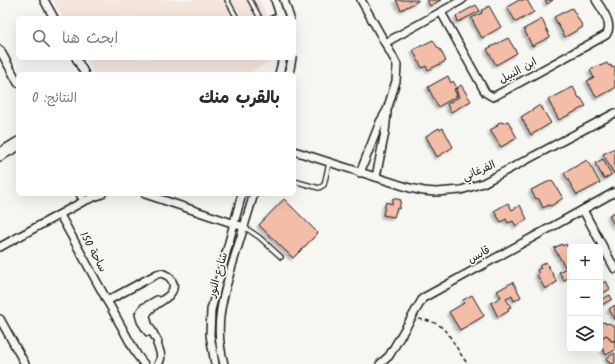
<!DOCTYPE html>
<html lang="ar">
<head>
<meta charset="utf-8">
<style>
  body { margin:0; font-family:Kalam,"Playpen Sans Arabic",sans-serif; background:#f7f7f7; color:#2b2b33; direction:rtl }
  .controls { position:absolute; right:12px; bottom:12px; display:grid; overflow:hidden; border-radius:6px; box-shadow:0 4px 16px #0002 }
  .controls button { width:36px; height:36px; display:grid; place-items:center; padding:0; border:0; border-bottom:1px solid #e1e1e2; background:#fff; color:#2b2b33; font:20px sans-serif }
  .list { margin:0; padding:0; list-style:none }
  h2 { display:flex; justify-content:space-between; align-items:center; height:52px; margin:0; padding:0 16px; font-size:17px }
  h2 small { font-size:13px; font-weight:400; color:#7c7c81 }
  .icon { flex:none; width:22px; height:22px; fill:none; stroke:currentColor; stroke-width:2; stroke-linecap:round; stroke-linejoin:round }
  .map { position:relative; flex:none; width:615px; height:364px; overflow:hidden; direction:ltr }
  .search { position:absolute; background:#fff; box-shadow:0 4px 16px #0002; left:16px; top:16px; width:280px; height:44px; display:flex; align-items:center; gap:10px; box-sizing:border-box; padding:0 14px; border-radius:6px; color:#7c7c81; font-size:15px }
  .panel { position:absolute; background:#fff; box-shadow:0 4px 16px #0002; left:16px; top:72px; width:280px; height:124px; border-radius:6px; direction:rtl }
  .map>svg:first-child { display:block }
  .built { fill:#f5e5dc }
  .building { fill:#f3bda7; stroke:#1c1c1c; filter:url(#shadow) }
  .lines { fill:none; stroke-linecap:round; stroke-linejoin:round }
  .lane-casing { stroke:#1c1c1c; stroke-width:6 }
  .street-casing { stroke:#1c1c1c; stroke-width:10 }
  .path { stroke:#1c1c1c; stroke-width:1.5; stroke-dasharray:4 3; stroke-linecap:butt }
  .lane { stroke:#f6f6f2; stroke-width:3.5 }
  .street { stroke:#f6f6f2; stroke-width:7 }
  .labels { text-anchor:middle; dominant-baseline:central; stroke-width:3.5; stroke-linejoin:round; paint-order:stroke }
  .street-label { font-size:11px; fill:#1c1c1c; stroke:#f6f6f2 }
</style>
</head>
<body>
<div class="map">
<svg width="615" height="364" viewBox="0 0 615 364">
  <defs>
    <filter id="shadow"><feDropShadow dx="-2.5" dy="2.5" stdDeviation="1" flood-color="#0004"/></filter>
  </defs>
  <rect width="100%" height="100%" fill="#f6f6f2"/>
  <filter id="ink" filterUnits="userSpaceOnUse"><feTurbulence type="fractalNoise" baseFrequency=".025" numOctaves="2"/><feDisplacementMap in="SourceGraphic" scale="8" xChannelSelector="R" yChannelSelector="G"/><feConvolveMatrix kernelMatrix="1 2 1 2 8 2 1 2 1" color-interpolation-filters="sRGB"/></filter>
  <g filter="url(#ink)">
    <g class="built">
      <path d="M53,0H259L267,15L268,18H63Z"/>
      <path d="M85,58H273L274,59L247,74H94Z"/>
    </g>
    <g class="building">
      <path d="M396,0H418V1L401,10Z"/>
      <path d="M427,0H441L430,6Z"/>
      <path d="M519,0H527L534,12L516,22L507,7Z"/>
      <path d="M545,0H553L547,4Z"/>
      <path d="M476,5L480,11L458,22L456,16Z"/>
      <path d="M489,6L501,27L482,38L471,18L482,13L481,11Z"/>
      <path d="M572,8L583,27L565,37L554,17Z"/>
      <path d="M542,19L550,37L532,46L524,29Z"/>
      <path d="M508,38L517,53L496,65L487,49Z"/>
      <path d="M433,40L438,48L440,49L446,61L428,70L426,66L422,68L413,50Z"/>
      <path d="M607,63L609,66L611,65L612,68L615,66V88L597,98L587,81L594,78L590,70L600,65V66Z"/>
      <path d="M448,76L451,83L453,81L457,88L454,89L457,96L438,107L428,87Z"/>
      <path d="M461,85L471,101L451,112L447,104L459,97L456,89Z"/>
      <path d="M573,87L579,98H581L586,106L559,120L548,100Z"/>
      <path d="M540,105L551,123L531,135L521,117Z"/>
      <path d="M508,121L517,138L501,147L490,130L497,126L498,123L501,122L503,123Z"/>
      <path d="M439,128L440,130L443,128L453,147L437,157L426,136Z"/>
      <path d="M615,148V173L614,174L603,154Z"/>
      <path d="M603,159L611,175L604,179L595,163Z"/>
      <path d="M587,160L600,183L577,195L564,173Z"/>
      <path d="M550,181L553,182L563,198L551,206L549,205L543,208L539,199L535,198L531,190Z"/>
      <path d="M393,198L401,200L399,209L397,208L394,217L383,215L386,202L392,204Z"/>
      <path d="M284,199L318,233L293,258L259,225Z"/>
      <path d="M508,203L512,210L520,205L527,219L516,226L513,221L508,223L506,219L501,222L494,211Z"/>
      <path d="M615,212V227L609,215Z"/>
      <path d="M562,244L563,246L566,244L568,248L570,247H571H570V266L566,268L554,248Z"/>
      <path d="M546,262L557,282L545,289L537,275L539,274L537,270L541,268L539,266Z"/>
      <path d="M570,266V277L564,280L559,272Z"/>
      <path d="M600,278L603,283L606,281L610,289L600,295Z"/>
      <path d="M513,282L521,297L514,301L512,296L506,299L511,307L508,308L509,311L498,317L491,303L501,297L497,291Z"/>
      <path d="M472,295L484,316L460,330L449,312L464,303L463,300Z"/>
      <path d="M610,295L612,299L600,306V300Z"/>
      <path d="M615,305V320L609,309Z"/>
      <path d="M600,320L602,323L605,322L606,324L609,323L614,326L615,325V341H611L607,335L600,339Z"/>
      <path d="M607,335L611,341H615V350L606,355L600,344V341L603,339L602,337Z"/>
      <path d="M615,353V363L610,364L606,358Z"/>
    </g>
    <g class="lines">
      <g class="lane-casing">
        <g id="lane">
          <path d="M227,0L237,18"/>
          <path d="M250,0L260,18"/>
          <path d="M272,18L280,14"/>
          <path d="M294,181L319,188L324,185L329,163"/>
          <path d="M244,227L259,237L281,257"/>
        </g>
      </g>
      <g class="street-casing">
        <g id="street">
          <path d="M44,0L54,18"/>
          <path d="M275,0L281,18"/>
          <path d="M284,0L290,18"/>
          <path d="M441,12L484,90L486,93L493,97L606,35C614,24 602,10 596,0"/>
          <path d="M385,43L462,0"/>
          <path d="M0,50L18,83"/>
          <path d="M76,58L85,74"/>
          <path d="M279,74L283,58"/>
          <path d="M289,74L292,58"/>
          <path d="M294,151L410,188L424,191L436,192L461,190L483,183L615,113"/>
          <path d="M0,152L18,141"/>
          <path d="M0,157L18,147"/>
          <path d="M360,173L380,122L387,110L396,81L397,65L393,57L361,0"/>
          <path d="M376,177L385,132L387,113"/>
          <path d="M80,194L84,201"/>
          <path d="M145,194L244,227"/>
          <path d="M583,210L615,269"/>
          <path d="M60,215L137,355L144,364"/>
          <path d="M0,247L84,201L102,194"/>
          <path d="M107,301L157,274L161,273C167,275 171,277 173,283C177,299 149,303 146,316L148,324L158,342L157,344C160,351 163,358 158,364"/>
          <path d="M0,319L25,364"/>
          <path d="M148,332L141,321L139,314L143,308L157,300"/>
          <path d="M215,364L210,335L211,310L234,223L242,194"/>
          <path d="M224,364C213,325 223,296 234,259C241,237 247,216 254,194"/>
          <path d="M380,364L389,356L423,298L615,192"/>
        </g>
      </g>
      <path class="path" d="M419,319C425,320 431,321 437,324C450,331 458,353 468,364"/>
      <use href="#lane" class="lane"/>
      <use href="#street" class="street"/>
    </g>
  </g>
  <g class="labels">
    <g class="street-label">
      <text transform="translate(518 71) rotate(-29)">ابن النبيل</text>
      <text transform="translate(479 171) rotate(-23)">الفرغاني</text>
      <text transform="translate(93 252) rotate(61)">ساحة 150</text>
      <text transform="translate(479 255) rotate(-29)">قابس</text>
      <text transform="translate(218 275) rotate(-74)">شارع النور</text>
    </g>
  </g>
</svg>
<div class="controls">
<button>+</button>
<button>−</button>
<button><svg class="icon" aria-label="layers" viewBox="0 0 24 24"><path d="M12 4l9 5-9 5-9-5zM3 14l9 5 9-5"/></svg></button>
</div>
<div class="search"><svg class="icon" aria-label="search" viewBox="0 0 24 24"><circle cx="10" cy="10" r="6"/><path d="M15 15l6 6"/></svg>ابحث هنا</div>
<section class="panel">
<h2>بالقرب منك<small>النتائج: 0</small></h2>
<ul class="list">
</ul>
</section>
</div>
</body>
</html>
